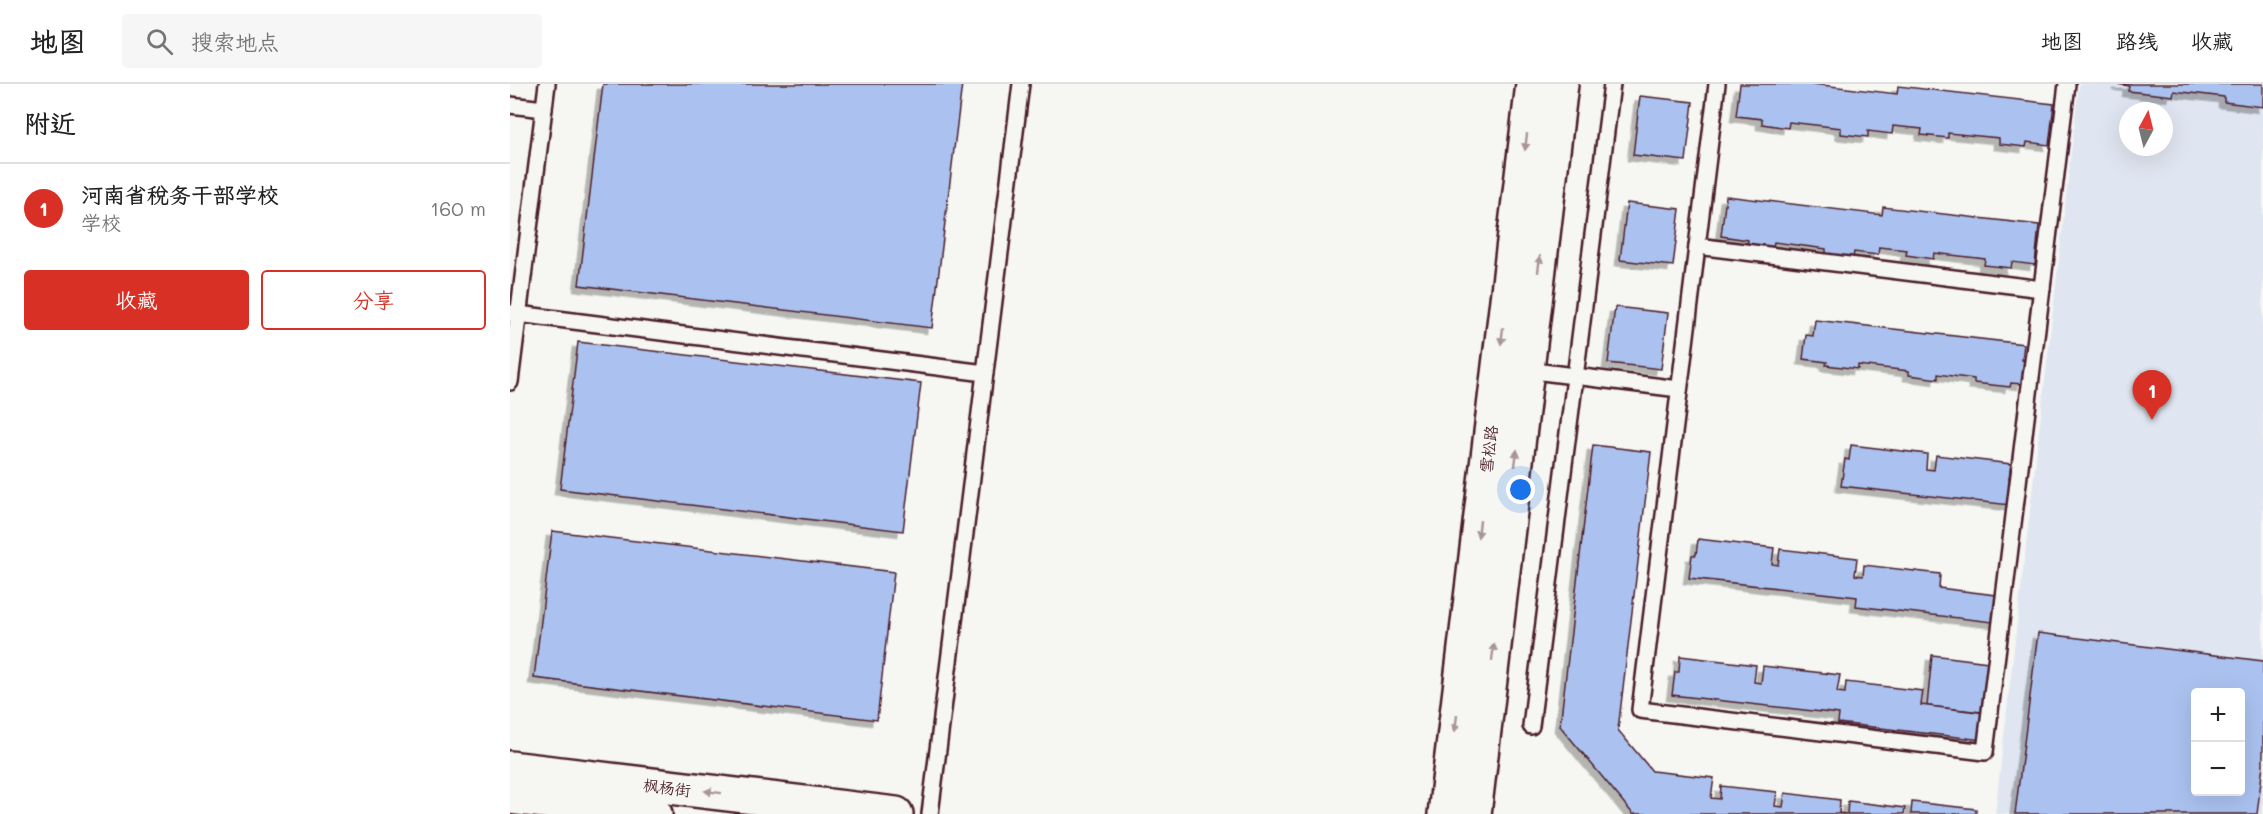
<!DOCTYPE html>
<html lang="zh">
<head>
<meta charset="utf-8">
<style>
  body { margin:0; font-family:Mali,"LXGW WenKai TC",sans-serif; background:#f6f6f6; color:#222 }
  .controls { position:absolute; right:18px; bottom:18px; display:grid; overflow:hidden; border-radius:6px; box-shadow:0 6px 24px #0002 }
  .controls button { width:54px; height:54px; display:grid; place-items:center; padding:0; border:0; border-bottom:2px solid #e0e0e0; background:#fff; color:#222; font:30px sans-serif }
  .compass { position:absolute; left:1609px; top:18px; width:54px; height:54px; border-radius:50%; background:#fff; box-shadow:0 6px 24px #0002; rotate:7deg }
  .you { position:absolute; left:1011px; top:406px; width:21px; height:21px; margin:-15px; border:4px solid #fff; border-radius:50%; background:#1a73e8; box-shadow:0 0 0 9px #1a73e833 }
  .badge { display:grid; place-items:center; width:39px; height:39px; border-radius:50%; background:#d93025; color:#fff; font-size:20px; font-weight:700 }
  .pin { position:absolute; translate:-50% -50px; filter:drop-shadow(0 2px 3px #0008) }
  .pin::after { content:''; position:absolute; top:32px; width:21px; height:18px; background:inherit; clip-path:polygon(0 0,100% 0,50% 100%) }
  .list { margin:0; padding:0; list-style:none }
  h2 { display:flex; justify-content:space-between; align-items:center; height:78px; margin:0; padding:0 24px; font-size:26px }
  h2 small { font-size:20px; font-weight:400; color:#767676 }
  .list li { display:grid; grid-template-columns:39px 1fr auto; gap:18px; align-items:center; box-sizing:border-box; height:90px; padding:0 24px; border-top:2px solid #e0e0e0 }
  .list b { display:block; font-size:22px; white-space:nowrap }
  .list p { margin:0; font-size:20px; white-space:nowrap; color:#767676 }
  .list em { font-size:20px; font-style:normal; color:#767676 }
  .actions { display:flex; gap:12px; padding:18px 24px }
  .actions a { flex:1; padding:14px 0; border:2px solid #d93025; border-radius:6px; text-align:center; font-size:21px; color:#d93025 }
  .actions .main { background:#d93025; color:#fff }
  .icon { flex:none; width:33px; height:33px; fill:none; stroke:currentColor; stroke-width:2; stroke-linecap:round; stroke-linejoin:round }
  .map { position:relative; flex:none; width:1753px; height:730px; overflow:hidden }
  header { display:flex; align-items:center; gap:36px; box-sizing:border-box; height:84px; padding:0 30px; background:#fff; border-bottom:2px solid #e0e0e0 }
  header strong { font-size:28px }
  nav { display:flex; gap:33px; margin-inline-start:auto; font-size:21px }
  .search { width:420px; height:54px; background:#f6f6f6; display:flex; align-items:center; gap:15px; box-sizing:border-box; padding:0 21px; border-radius:6px; color:#767676; font-size:22px }
  main { display:flex }
  aside { flex:1; background:#fff }
  .map>svg:first-child { display:block }
  .built { fill:#e0e6f1; fill-rule:evenodd }
  .building { fill:#abc2f0; stroke:#4a1f2b; stroke-width:1.5; fill-rule:evenodd; filter:url(#shadow) }
  .lines { fill:none; stroke-linecap:round; stroke-linejoin:round }
  .service-casing { stroke:#4a1f2b; stroke-width:20 }
  .tertiary-casing { stroke:#4a1f2b; stroke-width:38 }
  .secondary-casing { stroke:#4a1f2b; stroke-width:38 }
  .service { stroke:#f6f6f2; stroke-width:15 }
  .tertiary { stroke:#f6f6f2; stroke-width:33 }
  .secondary { stroke:#f6f6f2; stroke-width:33 }
  .oneway { fill:#a99598 }
  .labels { text-anchor:middle; dominant-baseline:central; stroke-width:4.5; stroke-linejoin:round; paint-order:stroke }
  .street-label { font-size:16px; fill:#4a1f2b; stroke:#f6f6f2 }
</style>
</head>
<body>
<header>
<strong>地图</strong>
<div class="search"><svg class="icon" aria-label="search" viewBox="0 0 24 24"><circle cx="10" cy="10" r="6"/><path d="M15 15l6 6"/></svg>搜索地点</div>
<nav><a>地图</a><a>路线</a><a>收藏</a></nav>
</header>
<main>
<aside>
<h2>附近<small></small></h2>
<ul class="list">
<li><span class="badge">1</span><div><b>河南省税务干部学校</b><p>学校</p></div><em>160 m</em></li>
</ul>
<div class="actions"><a class="main">收藏</a><a>分享</a></div>
</aside>
<div class="map">
<svg width="1753" height="730" viewBox="0 0 1753 730">
  <defs>
    <filter id="shadow"><feDropShadow dx="-5.5" dy="5.5" stdDeviation="0" flood-color="#0004"/></filter>
  </defs>
  <rect width="100%" height="100%" fill="#f6f6f2"/>
  <filter id="ink" filterUnits="userSpaceOnUse"><feTurbulence type="fractalNoise" baseFrequency=".0167" numOctaves="2"/><feDisplacementMap in="SourceGraphic" scale="12" xChannelSelector="R" yChannelSelector="G"/><feConvolveMatrix kernelMatrix="1 2 1 2 8 2 1 2 1" color-interpolation-filters="sRGB"/></filter>
  <g filter="url(#ink)">
    <path class="built" d="M1569,0H1753V730H1485ZM1618,27H1654V63H1618ZM1686,608H1730V708H1686Z"/>
    <g class="building">
      <path d="M93,0H452L422,244L69,201Z"/>
      <path d="M1230,0H1303L1387,10L1388,2L1544,20L1539,61L1517,58L1516,63L1489,60V54L1438,49V54L1411,51L1412,45L1383,42L1382,50L1358,47V53L1331,50V44L1279,38L1278,44L1252,40V35L1226,32Z"/>
      <path d="M1607,0H1753V23L1714,18V13L1664,7L1663,12L1618,7L1619,2Z"/>
      <path d="M1130,12L1183,18L1176,77L1123,71Z"/>
      <path d="M1216,112L1372,131L1373,123L1529,141L1525,181L1502,178L1501,184L1474,181L1475,175L1424,169L1423,175L1396,171L1397,166L1369,163L1368,171L1344,168L1343,174L1316,171V165L1264,158L1263,164L1237,161L1238,156L1211,152Z"/>
      <path d="M1117,119L1170,125L1163,182L1110,176Z"/>
      <path d="M1105,223L1158,229L1151,285L1098,279Z"/>
      <path d="M1305,236L1514,260L1512,276L1515,277L1513,300L1501,299L1500,303L1464,299V295L1428,290V295L1399,291V287L1348,281V285L1316,281L1317,278L1293,275L1296,251L1303,252Z"/>
      <path d="M68,258L411,299L393,447L50,405Z"/>
      <path d="M1083,361L1141,368L1108,646L1142,687L1204,694L1201,714L1210,715L1211,702L1267,708L1265,722L1273,723L1275,709L1330,716L1329,729L1336,730H1123L1050,642Z"/>
      <path d="M1341,361L1417,370L1416,385L1424,386L1426,371L1501,380L1499,395H1504L1500,421L1331,402L1335,375L1339,376Z"/>
      <path d="M42,447L384,488L367,636L24,594Z"/>
      <path d="M1188,455L1264,464L1262,480L1268,481L1270,465L1347,474L1345,491L1353,492L1354,481L1430,490L1429,504L1494,512L1491,539L1346,522L1347,513L1179,494L1182,471H1186Z"/>
      <path d="M1528,549L1753,577V681L1747,730H1505ZM1686,608H1730V708H1686Z"/>
      <path d="M1422,571L1478,578L1472,628L1417,622Z"/>
      <path d="M1170,572L1246,581L1244,598L1251,599L1253,582L1330,591L1327,608L1335,609L1336,598L1413,607L1411,621L1476,629L1473,656L1328,639L1329,630L1162,611L1165,588H1169Z"/>
      <path d="M1338,717L1395,724L1394,730H1337Z"/>
      <path d="M1402,718L1466,725V730H1401Z"/>
    </g>
    <g class="lines">
      <g class="service-casing">
        <g id="service">
          <path d="M1207,0L1130,626L1475,668L1557,0"/>
          <path d="M0,21L34,25"/>
          <path d="M1187,162L1532,205"/>
          <path d="M0,229L475,289"/>
          <path d="M1016,286L1169,305"/>
          <path d="M0,298L37,0"/>
          <path d="M1021,642L1102,0"/>
          <path d="M420,730L511,0"/>
        </g>
      </g>
      <g class="tertiary-casing">
        <g id="tertiary">
          <path d="M0,684L386,730"/>
          <path d="M0,713L145,730"/>
        </g>
      </g>
      <g class="secondary-casing">
        <g id="secondary">
          <path d="M935,730L1023,0"/>
          <path d="M964,730L1051,0"/>
        </g>
      </g>
      <use href="#service" class="service"/>
      <use href="#tertiary" class="tertiary"/>
      <use href="#secondary" class="secondary"/>
    </g>
    <defs><path id="oneway-solid" d="M-6-.8H1V-3.2L6.5 0L1 3.2V.8H-6Z" transform="scale(1.5)"/></defs>
    <g class="oneway">
      <use href="#oneway-solid" transform="translate(1016 58) rotate(97)"/>
      <use href="#oneway-solid" transform="translate(1029 180) rotate(-83)"/>
      <use href="#oneway-solid" transform="translate(992 252) rotate(97)"/>
      <use href="#oneway-solid" transform="translate(1006 374) rotate(-83)"/>
      <use href="#oneway-solid" transform="translate(969 445) rotate(97)"/>
      <use href="#oneway-solid" transform="translate(983 568) rotate(-83)"/>
      <use href="#oneway-solid" transform="translate(946 639) rotate(97)"/>
      <use href="#oneway-solid" transform="translate(203 708) rotate(-173)"/>
    </g>
  </g>
  <g class="labels">
    <g class="street-label">
      <text transform="translate(978 365) rotate(-83)">雪松路</text>
      <text transform="translate(157 703) rotate(7)">枫杨街</text>
    </g>
  </g>
</svg>
<div class="controls">
<button>+</button>
<button>−</button>
</div>
<svg class="compass" viewBox="-18 -18 36 36"><path d="M0-13l5 13h-10z" fill="#e53935"/><path d="M0 13l5-13h-10z" fill="#767676"/></svg>
<div class="you"></div>
<div class="pin badge" style="left:1642px;top:336px">1</div>
</div>
</main>
</body>
</html>
